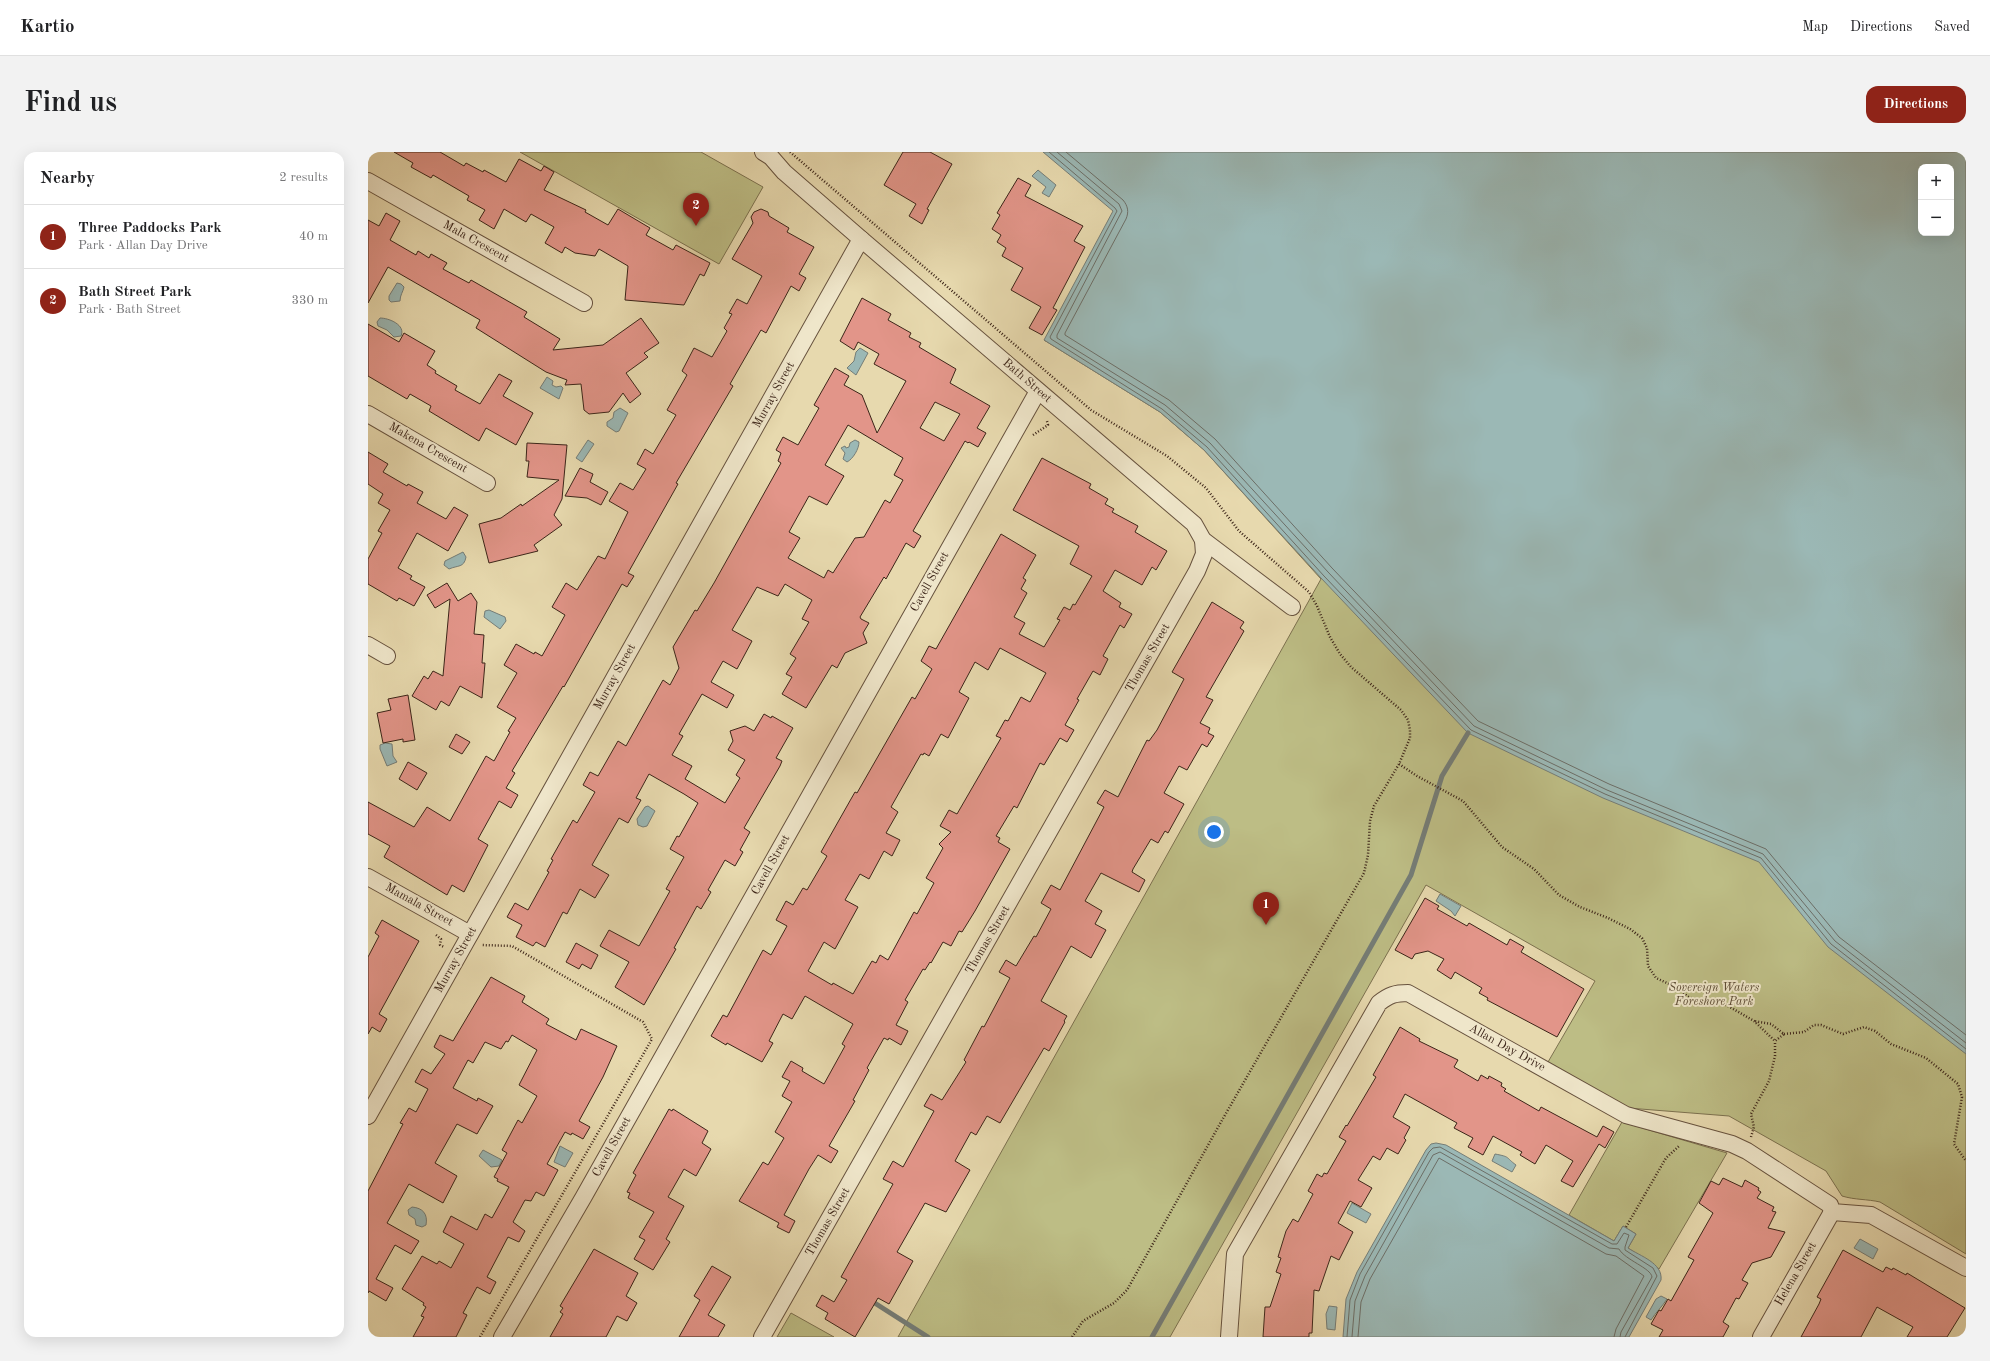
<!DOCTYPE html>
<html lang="en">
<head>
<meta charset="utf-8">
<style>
  body { margin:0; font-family:"Old Standard TT",serif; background:#f2f2f2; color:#202124 }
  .controls { position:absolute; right:12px; top:12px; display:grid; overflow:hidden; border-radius:8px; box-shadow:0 4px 16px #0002 }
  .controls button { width:36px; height:36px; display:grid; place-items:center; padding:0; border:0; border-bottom:1px solid #e0e0e0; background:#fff; color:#202124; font:20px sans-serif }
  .you { position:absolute; left:846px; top:680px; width:14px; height:14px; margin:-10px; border:3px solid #fff; border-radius:50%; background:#1a73e8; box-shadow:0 0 0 6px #1a73e833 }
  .badge { display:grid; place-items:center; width:26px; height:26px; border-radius:50%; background:#8f2418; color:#fff; font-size:13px; font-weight:700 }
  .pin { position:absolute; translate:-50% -33px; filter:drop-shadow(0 1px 2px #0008) }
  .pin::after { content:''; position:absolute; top:21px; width:14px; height:12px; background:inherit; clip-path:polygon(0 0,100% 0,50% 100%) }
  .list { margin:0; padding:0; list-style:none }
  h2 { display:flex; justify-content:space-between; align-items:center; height:52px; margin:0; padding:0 16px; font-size:17px }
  h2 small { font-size:13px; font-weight:400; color:#757577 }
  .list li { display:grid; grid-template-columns:26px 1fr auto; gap:12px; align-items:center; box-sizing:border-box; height:64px; padding:0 16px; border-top:1px solid #e0e0e0 }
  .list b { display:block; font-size:15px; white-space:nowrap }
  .list p { margin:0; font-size:13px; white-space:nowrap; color:#757577 }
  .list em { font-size:13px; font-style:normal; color:#757577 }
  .map { position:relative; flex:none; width:1598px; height:1185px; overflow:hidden; border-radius:12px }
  header { display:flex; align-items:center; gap:24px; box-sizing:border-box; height:56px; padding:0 20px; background:#fff; border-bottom:1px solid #e0e0e0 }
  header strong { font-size:19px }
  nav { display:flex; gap:22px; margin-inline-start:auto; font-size:14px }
  .intro { display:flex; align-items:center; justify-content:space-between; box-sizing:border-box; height:96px; padding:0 24px }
  h1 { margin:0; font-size:28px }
  .button { padding:10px 18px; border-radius:12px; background:#8f2418; color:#fff; font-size:14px; font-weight:700 }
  main { display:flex; gap:24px; padding:0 24px }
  aside { flex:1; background:#fff; border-radius:12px; box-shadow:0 4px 16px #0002 }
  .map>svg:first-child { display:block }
  .green { fill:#bdbd85; stroke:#7c714f }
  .water { fill:#9bb8b5; stroke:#757d77; fill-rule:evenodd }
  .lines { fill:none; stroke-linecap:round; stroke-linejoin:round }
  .shore { stroke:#6c6e67; stroke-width:1 }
  .stream { stroke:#757d77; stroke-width:5 }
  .building { fill:#e29589; stroke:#3c2519; fill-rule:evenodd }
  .minor-casing { stroke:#67523e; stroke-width:18 }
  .path { stroke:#3c2519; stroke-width:2.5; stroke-dasharray:1 2; stroke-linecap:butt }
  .minor { stroke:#efe6ca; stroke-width:16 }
  .labels { text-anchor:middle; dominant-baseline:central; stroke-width:4; stroke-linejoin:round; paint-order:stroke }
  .street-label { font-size:12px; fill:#3c2519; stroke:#efe6ca }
  .park-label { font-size:12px; font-style:italic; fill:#5c4b34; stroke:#efe6ca }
</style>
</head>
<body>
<header>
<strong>Kartio</strong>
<nav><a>Map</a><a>Directions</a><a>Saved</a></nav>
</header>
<div class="intro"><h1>Find us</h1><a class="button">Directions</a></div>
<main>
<aside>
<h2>Nearby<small>2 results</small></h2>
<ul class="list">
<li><span class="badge">1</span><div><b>Three Paddocks Park</b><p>Park · Allan Day Drive</p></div><em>40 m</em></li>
<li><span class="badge">2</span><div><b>Bath Street Park</b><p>Park · Bath Street</p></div><em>330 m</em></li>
</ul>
</aside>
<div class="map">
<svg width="1598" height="1185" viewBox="0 0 1598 1185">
  <rect width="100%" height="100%" fill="#e7d9ae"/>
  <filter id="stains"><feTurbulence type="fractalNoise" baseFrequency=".005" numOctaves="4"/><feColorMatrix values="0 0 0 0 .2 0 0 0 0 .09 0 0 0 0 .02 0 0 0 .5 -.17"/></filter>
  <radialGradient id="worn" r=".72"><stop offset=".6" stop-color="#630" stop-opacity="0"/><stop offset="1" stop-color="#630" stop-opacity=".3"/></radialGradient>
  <g class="green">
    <path d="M152,0H333L395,35L351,112Z"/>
    <path d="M676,188L1598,623V1102L1512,1050C1499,1047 1487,1048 1474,1044L1458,1019L1361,964L1260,956L1180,910L1227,829L1058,733L802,1185H530L953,427L836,298L792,260Z"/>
    <path d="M1254,970L1359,1001L1291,1117L1260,1096L1268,1082L1255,1074L1246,1089L1201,1063Z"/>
    <path d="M423,1161L466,1185H409Z"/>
  </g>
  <g class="water">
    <path d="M675,0H1598V902L1460,795L1391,710L1235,646L1100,581L953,426L836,298L792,260L676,188L745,59ZM1553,15H1583V81H1553Z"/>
    <path d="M670,18L688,33L681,45L674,41L678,35L664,24Z"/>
    <path d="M29,131L33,132L36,135C35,140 32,143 32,149L23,150L21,148V144Z"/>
    <path d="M12,166C21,166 38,173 33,184L26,185L19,178L10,174L9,170Z"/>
    <path d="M492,196L500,201L488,223L479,216L486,209L488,200Z"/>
    <path d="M179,225L185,229L184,233L188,235L193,234L195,236L191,247L172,236Z"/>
    <path d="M252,256L260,261L251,279L248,280L239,274V270L245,266L246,260Z"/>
    <path d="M220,288L226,292L214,310L208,306Z"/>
    <path d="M487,288L491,290C491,297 485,307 479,310L475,307L477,301L473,296L477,294L478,296L481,295L482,291Z"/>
    <path d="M95,400L98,405C96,416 90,413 81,417L76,413L77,409Z"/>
    <path d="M121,458L137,465L138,469L132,477L116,465L117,459Z"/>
    <path d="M17,591L24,592L25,604L29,610L19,614L12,597V593Z"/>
    <path d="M280,654L287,659L279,674L275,675L270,673L269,667L277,655Z"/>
    <path d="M1072,742L1093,754L1087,764L1083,759L1068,749Z"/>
    <path d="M1068,991L1078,993L1246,1089L1255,1074L1268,1082L1260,1096C1272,1104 1295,1111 1293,1128L1261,1185H975L978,1147L989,1120L1058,998L1063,992Z"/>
    <path d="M192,994L205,1001L197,1015L186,1010Z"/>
    <path d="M115,998L134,1008L131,1014L123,1015L111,1004Z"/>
    <path d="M1127,1002C1143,1005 1137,1005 1148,1013L1144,1020L1124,1009Z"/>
    <path d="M984,1051L1003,1062L998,1071L979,1061Z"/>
    <path d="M44,1055C55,1056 60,1062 58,1073L54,1075L48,1073L47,1067L41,1063L40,1058Z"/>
    <path d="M1492,1087L1510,1097L1505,1107L1486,1096Z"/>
    <path d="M1293,1144L1299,1147C1294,1155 1288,1160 1283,1168L1278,1165L1288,1147Z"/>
    <path d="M961,1154L969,1155L967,1178L959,1177L958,1162Z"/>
  </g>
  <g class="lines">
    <g class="shore">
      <path d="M681,0L747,56L749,59L682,185L683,187L794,257L839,295L956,424L1103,578L1237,642L1393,706L1463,792L1598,897"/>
      <path d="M689,0L751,52L754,59L689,183V186L797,253L842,291L960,420L1106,574L1239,638L1395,702L1467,789L1598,891"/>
      <path d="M698,0L755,48C760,54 761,60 758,67L697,181V183L801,248L847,287L964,416L1110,569L1241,632L1398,697L1471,785L1598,883"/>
      <path d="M979,1185L982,1148L992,1122L1061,1000L1065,996L1072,995L1244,1092H1249L1256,1081L1261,1083L1257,1095V1098L1285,1116L1289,1124L1257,1185"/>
      <path d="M984,1185L987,1149L997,1124L1065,1003L1072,1000L1241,1096L1251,1097C1257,1108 1283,1116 1284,1125L1253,1180L1252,1185"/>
      <path d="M990,1185L993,1150L1002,1127L1071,1006L1238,1102L1248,1104L1276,1124L1248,1177L1246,1185"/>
    </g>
    <g class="stream">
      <path d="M502,1148L560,1185"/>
      <path d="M784,1185L1043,723L1074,624L1100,581"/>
    </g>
  </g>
  <g class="building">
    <path d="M26,0H72L96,14L98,11L115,20L116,18L138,30L151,7L173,19L176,14L186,20L176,38L218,58L217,60L240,73L250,57L282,76L278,83L305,98L308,93L342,111L336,124L332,122L316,153L257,148L260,114L231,97L227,104L207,101L197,95L194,101L177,91L186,75L163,62L158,70L136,57L126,77L111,68L117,58L99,48L101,44L65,23L63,26L43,15L45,11Z"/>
    <path d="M535,0H562L584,12L559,57L561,58L554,72L541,64L548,52L516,33Z"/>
    <path d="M650,26L663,33L657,44L715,74L706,89L717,95L685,156L689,158L674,183L661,176L673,155L643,138L655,116L634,104L638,96L629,90L633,83L624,77L632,63L629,61Z"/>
    <path d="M393,57L400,60L401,64L421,76L419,80L446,95L431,122L438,126L431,139L423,134L398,181L393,178L362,232L365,234L308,331L310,332L260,421L266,424L259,435L254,432L196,535L195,534L144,619L147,621L138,636L150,643L143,656L131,649L110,687L120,693L96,740L84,733L79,743L16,705L22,694L0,682V650L46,675L59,655L82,669L118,604L126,609L142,580L140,579L148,566L129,555L149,521L136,513L148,492L166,502L167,500L174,504L197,463L184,455L198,431L209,438L230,404L237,407L260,360L241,349L252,331L265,338L278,317L269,312L277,297L285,302L308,263L299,258L319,223L314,219L326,196L344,205L359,179L356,176L364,162L361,161L369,147L379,152L394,124L364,107L385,71L383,65L386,60Z"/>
    <path d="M18,61L32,69L22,88L48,103L50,99L61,106L63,102L79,111L75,117L101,131L103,128L159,160L156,165L192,187L185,198L235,193L273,166L291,191L276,201L280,205L258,221L273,242L262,251L255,241L241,260L221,262L216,258L213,232L197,233L199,228L178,220L108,176L112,168L20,115L0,151V68L11,74Z"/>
    <path d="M494,146L523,162L520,168L543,181L541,185L553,191L551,195L588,217L582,231L622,254L609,276L618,281L610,295L601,290L600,291L597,289L545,379L553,384L546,396L538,391L518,427L516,425L492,465L493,467L501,471L495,481L499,491L477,501L469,516L464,513L438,556L414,542L424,525L418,522L428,506L422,502L441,470L434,467L444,448L417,432L410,444L389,435L364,478L384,489L369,517L355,509L343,530L366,543L359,556L334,542L311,582L315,584L304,603L324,614L317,627L357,651L372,626L368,623L377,608L360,598L365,589L362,579L377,574L386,579L396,562L403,566L404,564L425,576L408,606L414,609L412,614L376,676L382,680L372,698L375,700L367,714L357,708L340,738L343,740L333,757L329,754L306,796L308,797L276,853L247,835L261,810L232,794L241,778L271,794L278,782L302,739L298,737L316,705L302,697L309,684L311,685L330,651L316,642L281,622L268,646L273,648L260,671L251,666L224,713L241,723L227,746L212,737L199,762L195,760L177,795L168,790L165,794L148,785L154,773L139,765L147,751L160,758L181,720L179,719L185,708L183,707L205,668L209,671L227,640L215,633L222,620L230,624L250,589L258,594L295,528L302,533L311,516L305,495L327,458L329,459L346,431L413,311L410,309L413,301L408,298L415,285L430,293L451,256L446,253L467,216L481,224L476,233L494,243L509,281L538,229L506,212L511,202L490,190L486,198L472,189ZM567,250L592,262L576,289L552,276ZM480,273L535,306L526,323L535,328L522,351L517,348L496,385L487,386L465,421L460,418L456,426L420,406L432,386L421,380L441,344L459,353L476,324L457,313Z"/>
    <path d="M0,172L31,190L36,181L67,199L59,213L68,219L67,221L89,234L87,238L112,252L131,222L144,229L135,244L165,261L148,293L118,276L111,289L61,259L63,254L42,242L39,247L0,224Z"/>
    <path d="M159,291L199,293L194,347L186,363L194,373L166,393L170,399L121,411L111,372L133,366L153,352L154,354L191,328L159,325L161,309H158Z"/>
    <path d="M0,300L20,312L15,320L39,334L40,332L55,340L49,351L78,367L86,355L100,363L80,399L49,381L30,416L44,424L42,427L57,435L46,454L31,446L29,449L0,432V407L14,381L10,379L22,358L10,351L15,342L0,332Z"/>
    <path d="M674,306L723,332L721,336L740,347L737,352L746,357L744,360L770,374L767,380L799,399L788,418L784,415L774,433L747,418L735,439L753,451L751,455L764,462L756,476L752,473L735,504L740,507L732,523L725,519L709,547L711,548L697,573L706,578L699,590L692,586L676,613L672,611L649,656L646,654L628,684L632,686L630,690L642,697L607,759L594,780L591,779L583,794L575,790L563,811L562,810L557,818L555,817L537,848L540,850L528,873L540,879L533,893L521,886L520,888L516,886L499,916L501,918L485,948L487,949L461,994L470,999L463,1011L450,1003L441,1017L416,1063L427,1069L421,1081L409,1075L411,1071L371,1049L395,1010L400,1013L416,986L407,980L424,950L414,944L422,929L414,925L423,909L435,916L434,919L456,932L477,894L474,892L485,872L437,844L424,867L415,862L401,889L405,891L394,910L359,891L358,893L343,884L355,863L359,865L395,798L403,803L419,774L408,768L418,749L425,753L435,736L439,738L459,704L453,700L483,647L487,640L489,641L544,545L547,547L564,517L553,509L561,494L568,497L633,382L668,403L655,426L658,428L653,437L659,441L646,465L657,471L651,482L676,495L692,468L689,467L696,455L702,458L705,452L707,453L724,424L702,412L711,394L645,358ZM632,496L678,521L662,550L653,545L640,569L637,568L628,584L633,586L589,662L581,658L572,674L583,680L571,692L575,696L558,726L566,731L549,762L546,760L520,808L512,803L508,811L504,809L485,842L465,831L464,833L440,819L456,790L467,797L490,755L477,748L492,722L501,727L516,699L524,704L532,688L518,681L530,660L523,655L553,602L555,603L556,601L561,604L573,582L580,586L601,546L591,540L607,510L620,518Z"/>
    <path d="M212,316L225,322L222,330L240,340L233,353L219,346L197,344Z"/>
    <path d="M79,431L90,449L103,441L109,450L106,482L116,483L114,511H117L114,546L92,534L81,554L73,549L68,558L44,544L56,524L60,527L65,519L75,524L82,447L67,456L59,443Z"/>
    <path d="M844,450L876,470L872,476L876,479L838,545L845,548L832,571L842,576L840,581L846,584L839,595L834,592L819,618L811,614L796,641L816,652L800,681L797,679L790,691L783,687L765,717L764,720L777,728L771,740L733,721L717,749L734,759L727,772L738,778L723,806L703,794L673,849L699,864L696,869L697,870L681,899L676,896L632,971L619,964L608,983L603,980L587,1009L602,1018L578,1060L557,1051L529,1100L545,1109L521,1152L510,1146L487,1185L457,1167L460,1161L448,1154L454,1143L466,1150L479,1128L473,1125L525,1032L515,1027L525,1009L535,1015L566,959L556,954L563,942L574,948L598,910L596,908L614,874L616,875L642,826L631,820L638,808L648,814L666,784L668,785L683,757L673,751L683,733L692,738L736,655L729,651L737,638L750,645L779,588L781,589L789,578L816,527L804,520Z"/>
    <path d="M40,543L47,588L35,590V587L15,591L9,561L23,558L20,547Z"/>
    <path d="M88,582L102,590L94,602L81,595Z"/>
    <path d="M40,610L59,621L49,638L31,627Z"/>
    <path d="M1057,746L1071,754L1069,757L1099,774L1101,771L1139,793L1142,787L1156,795L1153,800L1216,837L1189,885L1119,848L1120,846L1111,841L1114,836L1087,820L1083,827L1069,818L1076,807L1060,799L1047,802L1044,807L1027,798Z"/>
    <path d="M14,768L51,789L11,862L19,867L12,880L4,875L0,882V805L11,784L7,781Z"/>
    <path d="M208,791L230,803L223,817L214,812L211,817L198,810Z"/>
    <path d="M123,825L157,844L154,850L181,867L178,872L208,888L213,877L249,894L235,925L211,969L222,975L215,987L204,981L203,983L197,980L179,1012L190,1018L176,1044L168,1040L163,1049L157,1048L145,1070L157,1079L151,1090L140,1085L119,1125L128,1130L122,1142L109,1135L95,1161L99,1163L88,1185H45L56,1165L53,1164L58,1155L55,1153L56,1151L34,1137L54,1104L69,1112L71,1109L83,1116L96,1092L75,1080L83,1064L109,1078L117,1062L124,1066L141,1035L129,1029L130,1027L126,1025L139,1001L134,998L150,968L154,971L169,944L151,933L169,898L144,883L140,890L138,889L133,897L117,890L105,911L100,908L85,936L109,949L110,946L125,954L109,982L89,972L67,1011L89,1024L75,1051L41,1032L19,1071L51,1089L43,1102L27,1093L8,1127L25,1136L18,1149L1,1139L0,1141V1039L35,972L32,971L41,956L48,960L60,937L47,930L54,917L63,922L77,902L66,895L72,883L85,889Z"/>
    <path d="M1032,875L1052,887L1051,889L1090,908L1086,915L1110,929L1113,923L1120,927L1121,924L1134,931L1133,934L1138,937L1136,939L1171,959L1173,955L1229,985L1235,974L1246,980L1237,996L1231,992L1205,1035L1193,1029L1205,1009L1178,993L1167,1012L1152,1003L1154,1000L1125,984L1115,1003L1100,995L1105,986L1086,976L1089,971L1037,942L1025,965L1042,975L1036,986L1038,988L1030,1002L1019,996L1012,1008L1005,1004L990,1028L1004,1036L993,1055L982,1049L970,1071L985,1080L971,1108L963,1104L951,1139L946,1138L944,1181H941V1185H895L897,1155H902L913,1122L908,1120L913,1106L910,1105L918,1079L925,1067L930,1070L945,1042L940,1039L949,1022L954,1025L956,1021L959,1022L978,989L971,985L978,973L979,974L1008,925L1005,923Z"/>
    <path d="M301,957L304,959L305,957L340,979L334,991L343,997L328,1024L316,1017L300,1045L316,1054L298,1087L302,1090L285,1118L266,1107L277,1088L271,1085L286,1060L260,1046L262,1041L259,1040L268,1023L265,1021Z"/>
    <path d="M1355,1026L1374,1035L1377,1028L1391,1036L1390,1038L1393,1040L1389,1046L1406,1055L1404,1059L1408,1060L1400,1076L1417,1080L1403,1105L1384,1111L1374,1128L1380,1131L1371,1147L1368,1146L1355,1170L1361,1174L1355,1185H1291L1295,1178L1283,1172L1291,1158L1293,1159L1300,1147L1303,1149L1326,1108L1320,1105L1345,1061L1331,1051L1343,1029L1351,1033Z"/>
    <path d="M226,1097L270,1121L258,1144L269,1151L259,1169L249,1164L238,1185H182L195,1162L192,1160L195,1156L192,1154Z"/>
    <path d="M1475,1098L1515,1120L1518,1115L1524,1118L1525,1116L1538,1123L1539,1121L1597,1156L1579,1185H1539L1545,1175L1509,1155L1493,1185H1433L1451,1152L1453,1147L1449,1145Z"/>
    <path d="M344,1114L363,1125L340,1163L357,1173L350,1185H311L332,1148L326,1144Z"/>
  </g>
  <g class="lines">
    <g class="minor-casing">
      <g id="minor">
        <path d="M395,0L403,5L416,20L493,87L826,372L835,388L924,455"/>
        <path d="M0,29L216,151"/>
        <path d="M0,262L119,331"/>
        <path d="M0,493L19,504"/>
        <path d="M0,725L102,782"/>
        <path d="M0,964L493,87"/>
        <path d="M134,1185L215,1046L670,239"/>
        <path d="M394,1185L829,419L836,402L835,388"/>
        <path d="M861,1185L867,1102L1011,851C1021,843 1027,841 1040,841L1258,963L1364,992L1379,999L1462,1053L1464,1060L1503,1063L1598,1116"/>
        <path d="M1393,1185L1464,1060"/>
      </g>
    </g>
    <g class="path">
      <path d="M422,0L723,258L799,304L838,336L871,379L941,440L949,454L962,485L972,502L983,515L1033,558L1040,568L1042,578V586L1031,612L1006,654L1002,669L1000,703L996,721L853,970L759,1138L746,1151L715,1169L704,1185"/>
      <path d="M665,283L680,273L679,269"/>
      <path d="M1031,612L1049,624L1095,649L1134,695L1166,717L1191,743L1212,755L1240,766L1262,777L1274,786L1279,796L1280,814L1288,826L1312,837L1319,844L1328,849L1351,850L1362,855L1386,869L1407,889L1416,882L1403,872L1386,869"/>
      <path d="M68,783L73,787L72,793L76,795"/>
      <path d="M1416,882L1436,880L1446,873H1453L1475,882L1496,875L1507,879L1523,892L1558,906L1590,932L1594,945L1586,992L1598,1009"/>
      <path d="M1383,985L1386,975L1383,962L1401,929L1407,904V889"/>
      <path d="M1258,1075L1298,1006L1311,994"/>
      <path d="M112,1185L284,887L275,870L144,794L114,793"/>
    </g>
    <use href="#minor" class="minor"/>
  </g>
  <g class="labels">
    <g class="street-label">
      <text transform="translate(108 90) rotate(29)">Mala Crescent</text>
      <text transform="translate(659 229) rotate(41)">Bath Street</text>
      <text transform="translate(406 243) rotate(-61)">Murray Street</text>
      <text transform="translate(60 296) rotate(30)">Makena Crescent</text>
      <text transform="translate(562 430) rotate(-61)">Cavell Street</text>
      <text transform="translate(780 506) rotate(-60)">Thomas Street</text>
      <text transform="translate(247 525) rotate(-61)">Murray Street</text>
      <text transform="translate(403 713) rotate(-61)">Cavell Street</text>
      <text transform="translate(51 753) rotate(29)">Mamala Street</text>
      <text transform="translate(620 788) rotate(-60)">Thomas Street</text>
      <text transform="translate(88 808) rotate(-61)">Murray Street</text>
      <text transform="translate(1139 896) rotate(29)">Allan Day Drive</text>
      <text transform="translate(244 995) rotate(-61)">Cavell Street</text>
      <text transform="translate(460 1070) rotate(-60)">Thomas Street</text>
      <text transform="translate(1428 1122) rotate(-60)">Helena Street</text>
    </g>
    <g class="park-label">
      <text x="1346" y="836">Sovereign Waters<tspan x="1346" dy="14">Foreshore Park</tspan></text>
    </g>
  </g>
  <rect width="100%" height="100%" filter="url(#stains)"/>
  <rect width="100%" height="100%" fill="url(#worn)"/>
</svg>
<div class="controls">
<button>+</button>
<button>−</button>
</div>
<div class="you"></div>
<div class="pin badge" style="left:898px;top:773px">1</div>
<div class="pin badge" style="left:328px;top:74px">2</div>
</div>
</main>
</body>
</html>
